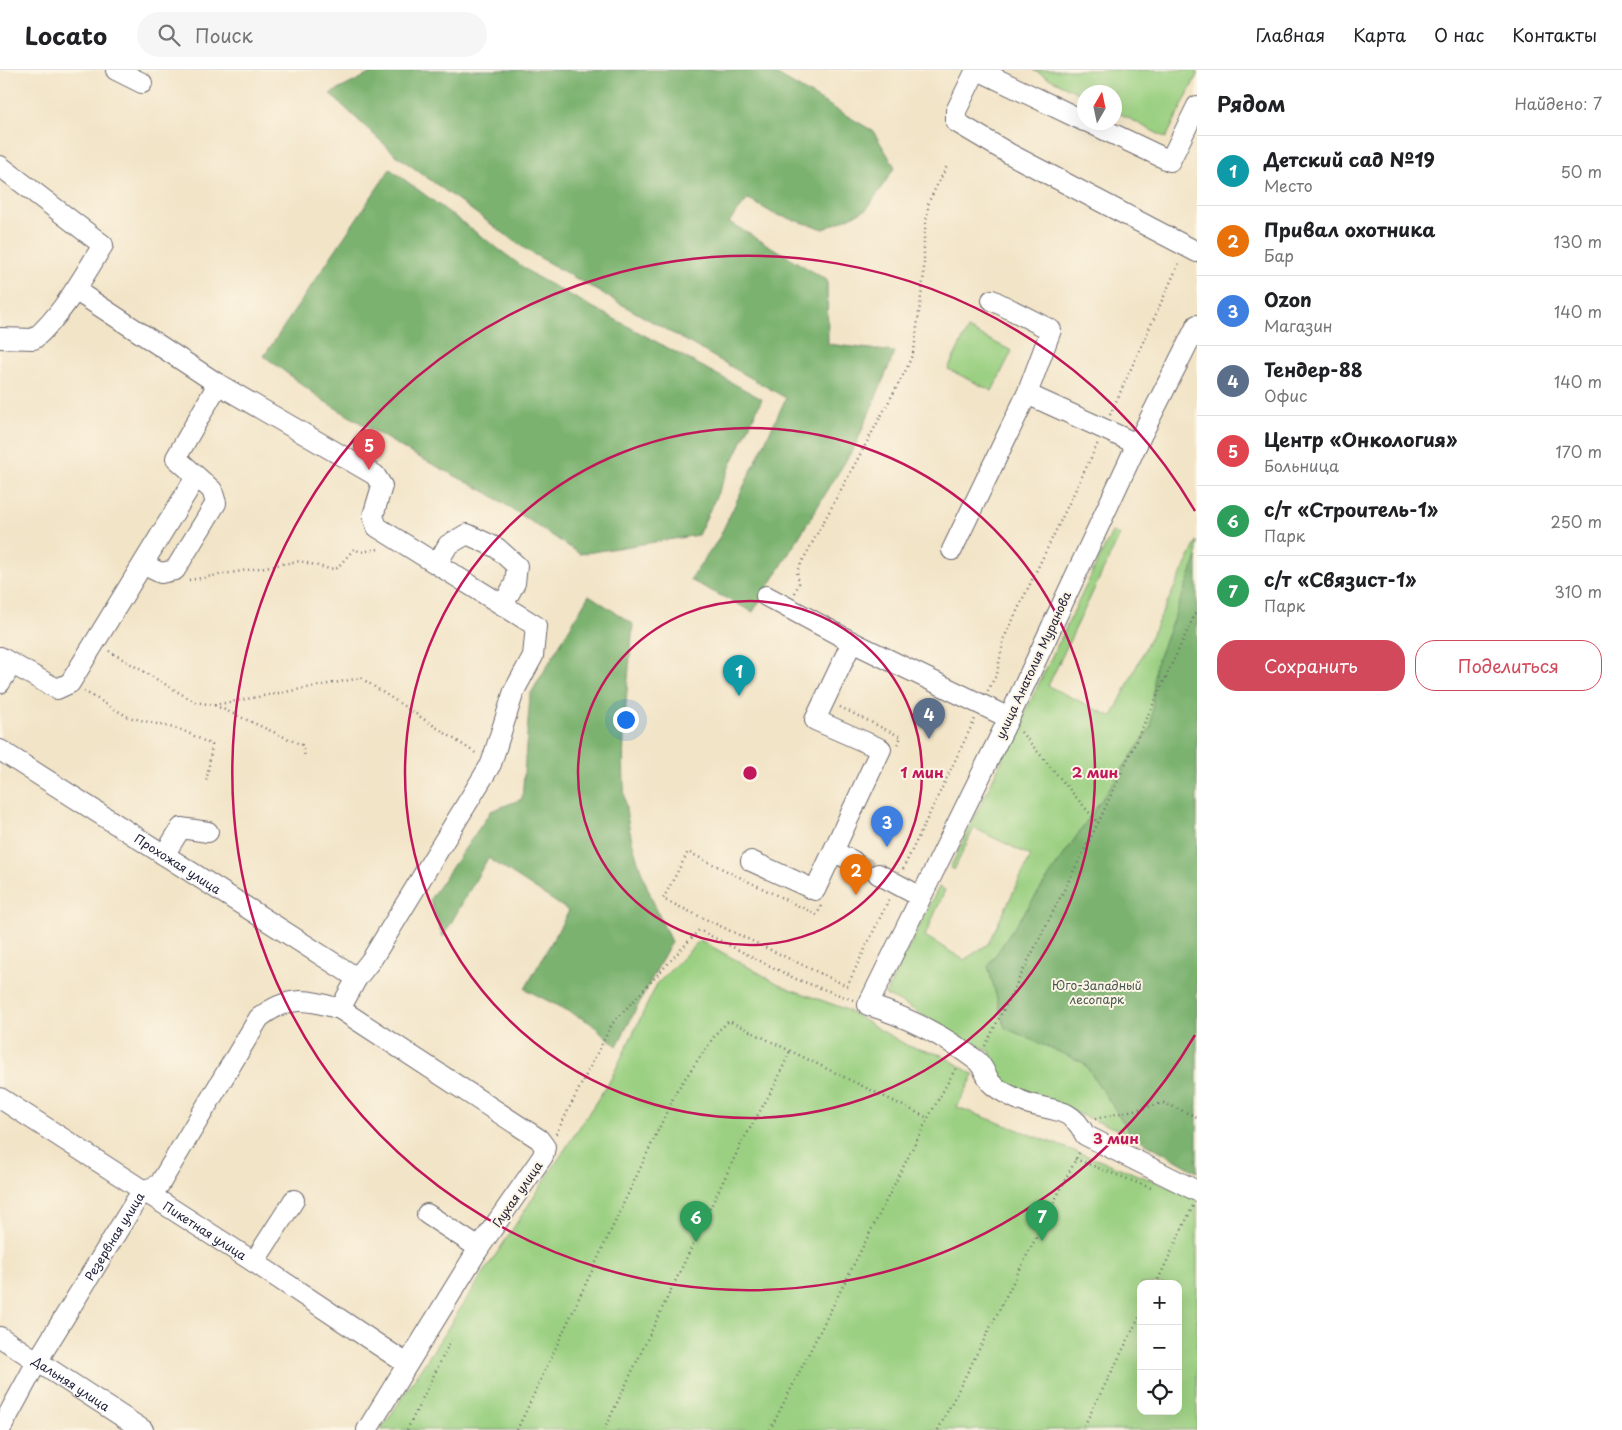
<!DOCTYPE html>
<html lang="ru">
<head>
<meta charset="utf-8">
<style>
  body { margin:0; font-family:"Playpen Sans",sans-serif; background:#f6f6f6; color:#202124 }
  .controls { position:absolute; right:15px; bottom:15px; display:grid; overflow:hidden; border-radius:10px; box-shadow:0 5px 20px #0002 }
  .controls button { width:45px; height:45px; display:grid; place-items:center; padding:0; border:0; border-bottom:1px solid #e0e0e0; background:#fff; color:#202124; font:25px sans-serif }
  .compass { position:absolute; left:1077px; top:15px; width:45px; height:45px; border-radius:50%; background:#fff; box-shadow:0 5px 20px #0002; rotate:9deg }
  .you { position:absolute; left:625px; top:649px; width:18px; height:18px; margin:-12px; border:4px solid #fff; border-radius:50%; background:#1a73e8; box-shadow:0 0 0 8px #1a73e833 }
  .badge { display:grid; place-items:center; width:32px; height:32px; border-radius:50%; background:#d1495b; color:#fff; font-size:16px; font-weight:700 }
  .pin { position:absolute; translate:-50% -41px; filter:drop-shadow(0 1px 2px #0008) }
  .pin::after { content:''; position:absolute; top:26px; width:18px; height:15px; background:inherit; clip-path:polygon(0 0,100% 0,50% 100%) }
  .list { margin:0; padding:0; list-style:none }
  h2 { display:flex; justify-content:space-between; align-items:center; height:65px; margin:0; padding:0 20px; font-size:21px }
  h2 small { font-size:16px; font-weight:400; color:#757577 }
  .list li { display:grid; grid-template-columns:32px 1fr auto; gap:15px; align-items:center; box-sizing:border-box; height:70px; padding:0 20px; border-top:1px solid #e0e0e0 }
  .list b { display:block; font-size:19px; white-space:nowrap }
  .list p { margin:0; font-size:16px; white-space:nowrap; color:#757577 }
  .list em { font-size:16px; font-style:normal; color:#757577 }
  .actions { display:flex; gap:10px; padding:15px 20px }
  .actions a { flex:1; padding:11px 0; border:1px solid #d1495b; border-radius:20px; text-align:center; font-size:18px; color:#d1495b }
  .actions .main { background:#d1495b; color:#fff }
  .icon { flex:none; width:28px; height:28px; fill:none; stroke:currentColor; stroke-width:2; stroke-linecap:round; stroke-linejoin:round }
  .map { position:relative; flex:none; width:1197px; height:1360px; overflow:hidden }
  header { display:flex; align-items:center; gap:30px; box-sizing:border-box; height:70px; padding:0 25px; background:#fff; border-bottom:1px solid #e0e0e0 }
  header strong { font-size:24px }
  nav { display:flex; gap:28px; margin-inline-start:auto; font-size:18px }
  .search { width:350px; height:45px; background:#f6f6f6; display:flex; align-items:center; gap:12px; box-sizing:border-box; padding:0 18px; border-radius:28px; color:#757577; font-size:19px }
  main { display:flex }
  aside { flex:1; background:#fff }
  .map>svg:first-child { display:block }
  .green { fill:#9bd082; stroke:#5e795e; fill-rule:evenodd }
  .forest { fill:#7cb270; stroke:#4f6a56 }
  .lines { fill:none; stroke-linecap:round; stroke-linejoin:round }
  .minor-tunnel { stroke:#c8bdab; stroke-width:20; stroke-dasharray:20 10; stroke-linecap:butt }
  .minor-casing { stroke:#6b666c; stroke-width:22 }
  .path { stroke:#6b666c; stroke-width:2.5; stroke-dasharray:1 4; stroke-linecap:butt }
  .minor { stroke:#fff; stroke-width:20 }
  .ring { fill:none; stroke:#c2185b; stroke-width:2.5 }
  .labels { text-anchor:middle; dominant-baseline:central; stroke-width:4; stroke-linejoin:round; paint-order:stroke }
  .street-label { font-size:12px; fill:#22223b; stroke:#fcf5e5 }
  .park-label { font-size:12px; fill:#465650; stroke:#fcf5e5 }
  .centre { fill:#c2185b; stroke:#fcf5e5; stroke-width:2.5 }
  .ring-label { font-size:15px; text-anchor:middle; font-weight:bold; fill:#c2185b; stroke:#fcf5e5; stroke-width:4; stroke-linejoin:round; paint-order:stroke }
</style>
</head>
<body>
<header>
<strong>Locato</strong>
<div class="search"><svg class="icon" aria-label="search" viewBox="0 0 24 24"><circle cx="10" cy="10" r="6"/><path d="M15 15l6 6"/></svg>Поиск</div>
<nav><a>Главная</a><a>Карта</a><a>О нас</a><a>Контакты</a></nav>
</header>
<main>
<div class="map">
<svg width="1197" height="1360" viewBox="0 0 1197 1360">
  <rect width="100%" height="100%" fill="#fcf5e5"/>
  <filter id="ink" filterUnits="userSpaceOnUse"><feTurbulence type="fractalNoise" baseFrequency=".02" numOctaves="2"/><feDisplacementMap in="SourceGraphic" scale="10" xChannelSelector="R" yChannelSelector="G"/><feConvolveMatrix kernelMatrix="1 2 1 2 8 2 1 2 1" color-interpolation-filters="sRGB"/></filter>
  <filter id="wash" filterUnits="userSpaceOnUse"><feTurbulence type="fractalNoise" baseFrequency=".0096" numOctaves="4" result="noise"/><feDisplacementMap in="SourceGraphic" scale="20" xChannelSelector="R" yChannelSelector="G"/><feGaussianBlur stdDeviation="1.12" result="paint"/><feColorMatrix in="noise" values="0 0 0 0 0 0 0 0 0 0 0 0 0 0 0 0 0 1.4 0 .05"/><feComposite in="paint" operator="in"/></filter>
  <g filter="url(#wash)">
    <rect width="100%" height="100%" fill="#f2e4c7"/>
    <g class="green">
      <path d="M1033,0H1197V5L1166,68L1115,41L1114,22H1084V26Z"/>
      <path d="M968,259L1012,281L992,321L948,299Z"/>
      <path d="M1112,462L1120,465L1048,616L1112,647L1197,471V489L1118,1044L1132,1065L1004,1015L988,993L991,982L979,976L978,978L904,934L885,925L939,817L945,820L925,866L964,890L988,874L1031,786L974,758L954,800L950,798Z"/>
      <path d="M700,870L784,917L843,938L908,976L942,985L974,1005L957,1037L1197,1127V1360H381L611,1009L657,914ZM1141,1214H1178V1341H1141Z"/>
    </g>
    <g class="forest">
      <path d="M377,0H769L873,61L895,97L867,139L824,159L774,144L748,129L729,152L827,210L828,274L895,282L856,374L753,542L690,510L718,470L786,328L528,181L396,85L330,24Z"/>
      <path d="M390,99L535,206L762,329L698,465L580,484L488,423L409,382L324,331L264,286Z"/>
      <path d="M1197,487V1102L1132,1065L1084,993L1005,958L988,896L1151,657L1155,597Z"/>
      <path d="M589,525L633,554C628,615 619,678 626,739C632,786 652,830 671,872L617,976L589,952L525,919L569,841L488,788L443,867L430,829L491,741L522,729L530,625Z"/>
    </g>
  </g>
  <g filter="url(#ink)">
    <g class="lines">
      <path class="minor-tunnel" d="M853,791L878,804"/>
      <g class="minor-casing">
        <g id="minor">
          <path d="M116,0L142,13"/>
          <path d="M976,0L956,41V52L1010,84L1197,182"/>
          <path d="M978,0L1084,51"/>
          <path d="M1088,52L1170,91L1197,36"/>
          <path d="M0,96L103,175C83,207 63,244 34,269L0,268"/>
          <path d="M75,220L218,314L375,405L382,416L373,446L377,457L536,556L533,586L514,621L491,694L372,889L357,908L340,939"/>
          <path d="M992,230L1051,260L1027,324"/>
          <path d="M1197,255L1137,374L1009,648L868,935C908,947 944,966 976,990C983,995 986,1006 991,1013C997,1020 1009,1025 1017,1029C1043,1043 1070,1032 1085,1065L1197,1121"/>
          <path d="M952,480L1027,324L1137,374"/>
          <path d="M437,494L448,475L467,464L497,478L517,496L515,513L503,535"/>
          <path d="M144,495L161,503L175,500L216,433L212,420L176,388L218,314"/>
          <path d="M766,526L852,572L1009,648"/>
          <path d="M0,587L57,619L70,613L196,407"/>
          <path d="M0,613L12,594"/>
          <path id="s1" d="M0,680L357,908"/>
          <path d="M834,782L853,791"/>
          <path d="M164,785L181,758L208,762"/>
          <path d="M751,791L815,820L881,679L815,650L852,572"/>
          <path d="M878,804L921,827"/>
          <path id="s2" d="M0,1028L254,1192L407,1294"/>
          <path d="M427,1144L479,1178"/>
          <path d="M254,1192L294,1130"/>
          <path id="s3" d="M0,1267L143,1360"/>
          <path id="s4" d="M0,1360L38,1290L142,1121L159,1115L259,948C288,925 307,929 340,939L539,1069L545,1077L543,1086L479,1178L367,1360"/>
        </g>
      </g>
      <g class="path">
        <path d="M1110,345L1180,191"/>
        <path d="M189,510L300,491L329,499L337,498L354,479L361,482L379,479"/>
        <path d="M795,523L799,513L797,501L907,298L914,280L924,204V166L929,131L947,96"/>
        <path d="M109,581L195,632L214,635L302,675L305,687"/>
        <path d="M84,621L128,647L182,660L212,675L206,714"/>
        <path d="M988,621L997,603L1004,568L1098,373"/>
        <path d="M214,635L361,608L477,684"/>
        <path d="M840,637L901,667L897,675"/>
        <path d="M1021,662L1098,753"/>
        <path d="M903,799L975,649"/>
        <path d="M821,836L817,845L688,782L663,829L847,916L889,829"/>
        <path d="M985,976L1098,753L1197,540"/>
        <path d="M1095,1049L1164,1033L1197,1047"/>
        <path d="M556,1064L612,954L699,860L796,909L853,930"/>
        <path d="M1075,1089L1151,1118"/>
        <path d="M1156,1214L1193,1136"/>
        <path d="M407,1360L451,1270"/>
        <path d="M517,1360L677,1020L718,961L729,951L928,1048"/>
        <path d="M604,1360L741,1074L775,1015L790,981"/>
        <path d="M770,1360L928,1048L957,996"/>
        <path d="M938,1360L1080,1081"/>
        <path d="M1082,1360L1141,1244"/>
      </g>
      <use href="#minor" class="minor"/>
    </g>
  </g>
  <g class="ring">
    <circle cx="750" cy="703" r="172"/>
    <circle cx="750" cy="703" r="345"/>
    <path d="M1195 965A517 517 0 1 1 1195 441"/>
  </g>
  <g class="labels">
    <g class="street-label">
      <text transform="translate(1033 595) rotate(-65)">улица Анатолия Муранова</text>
      <text stroke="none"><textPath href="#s1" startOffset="211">Прохожая улица</textPath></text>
      <text transform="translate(517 1124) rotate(-55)">Глухая улица</text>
      <text stroke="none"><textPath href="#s2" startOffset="244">Пикетная улица</textPath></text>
      <text stroke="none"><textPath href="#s4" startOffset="225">Резервная улица</textPath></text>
      <text stroke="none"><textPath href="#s3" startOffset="85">Дальняя улица</textPath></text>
    </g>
    <g class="park-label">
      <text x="1097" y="915">Юго-Западный<tspan x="1097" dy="14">лесопарк</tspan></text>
    </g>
  </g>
  <circle cx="750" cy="703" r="8" class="centre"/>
  <g class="ring-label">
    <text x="922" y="708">1 мин</text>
    <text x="1095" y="708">2 мин</text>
    <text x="1116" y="1074">3 мин</text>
  </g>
</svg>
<div class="controls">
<button>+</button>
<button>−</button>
<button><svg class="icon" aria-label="locate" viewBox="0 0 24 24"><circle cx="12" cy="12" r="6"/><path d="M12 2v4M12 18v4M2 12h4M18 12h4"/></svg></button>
</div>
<svg class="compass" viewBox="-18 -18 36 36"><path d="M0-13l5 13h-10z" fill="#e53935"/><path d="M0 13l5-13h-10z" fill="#757577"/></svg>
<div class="you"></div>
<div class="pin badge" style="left:739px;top:626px;background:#0f9aa8">1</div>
<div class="pin badge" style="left:856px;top:825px;background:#e8710a">2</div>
<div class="pin badge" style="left:887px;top:777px;background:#3f7fe0">3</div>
<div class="pin badge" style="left:929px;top:669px;background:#5c6f8a">4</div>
<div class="pin badge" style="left:369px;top:400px;background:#e0444e">5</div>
<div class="pin badge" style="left:696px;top:1172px;background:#2e9e5b">6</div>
<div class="pin badge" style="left:1042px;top:1171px;background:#2e9e5b">7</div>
</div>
<aside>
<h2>Рядом<small>Найдено: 7</small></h2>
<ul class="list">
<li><span class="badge" style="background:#0f9aa8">1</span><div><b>Детский сад №19</b><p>Место</p></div><em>50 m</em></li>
<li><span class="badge" style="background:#e8710a">2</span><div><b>Привал охотника</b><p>Бар</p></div><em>130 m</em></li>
<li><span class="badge" style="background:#3f7fe0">3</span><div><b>Ozon</b><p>Магазин</p></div><em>140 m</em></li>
<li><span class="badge" style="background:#5c6f8a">4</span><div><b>Тендер-88</b><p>Офис</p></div><em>140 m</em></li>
<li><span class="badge" style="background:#e0444e">5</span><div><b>Центр «Онкология»</b><p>Больница</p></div><em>170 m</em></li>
<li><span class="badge" style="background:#2e9e5b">6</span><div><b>с/т «Строитель-1»</b><p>Парк</p></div><em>250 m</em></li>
<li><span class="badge" style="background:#2e9e5b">7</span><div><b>с/т «Связист-1»</b><p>Парк</p></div><em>310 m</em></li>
</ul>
<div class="actions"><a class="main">Сохранить</a><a>Поделиться</a></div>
</aside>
</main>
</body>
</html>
